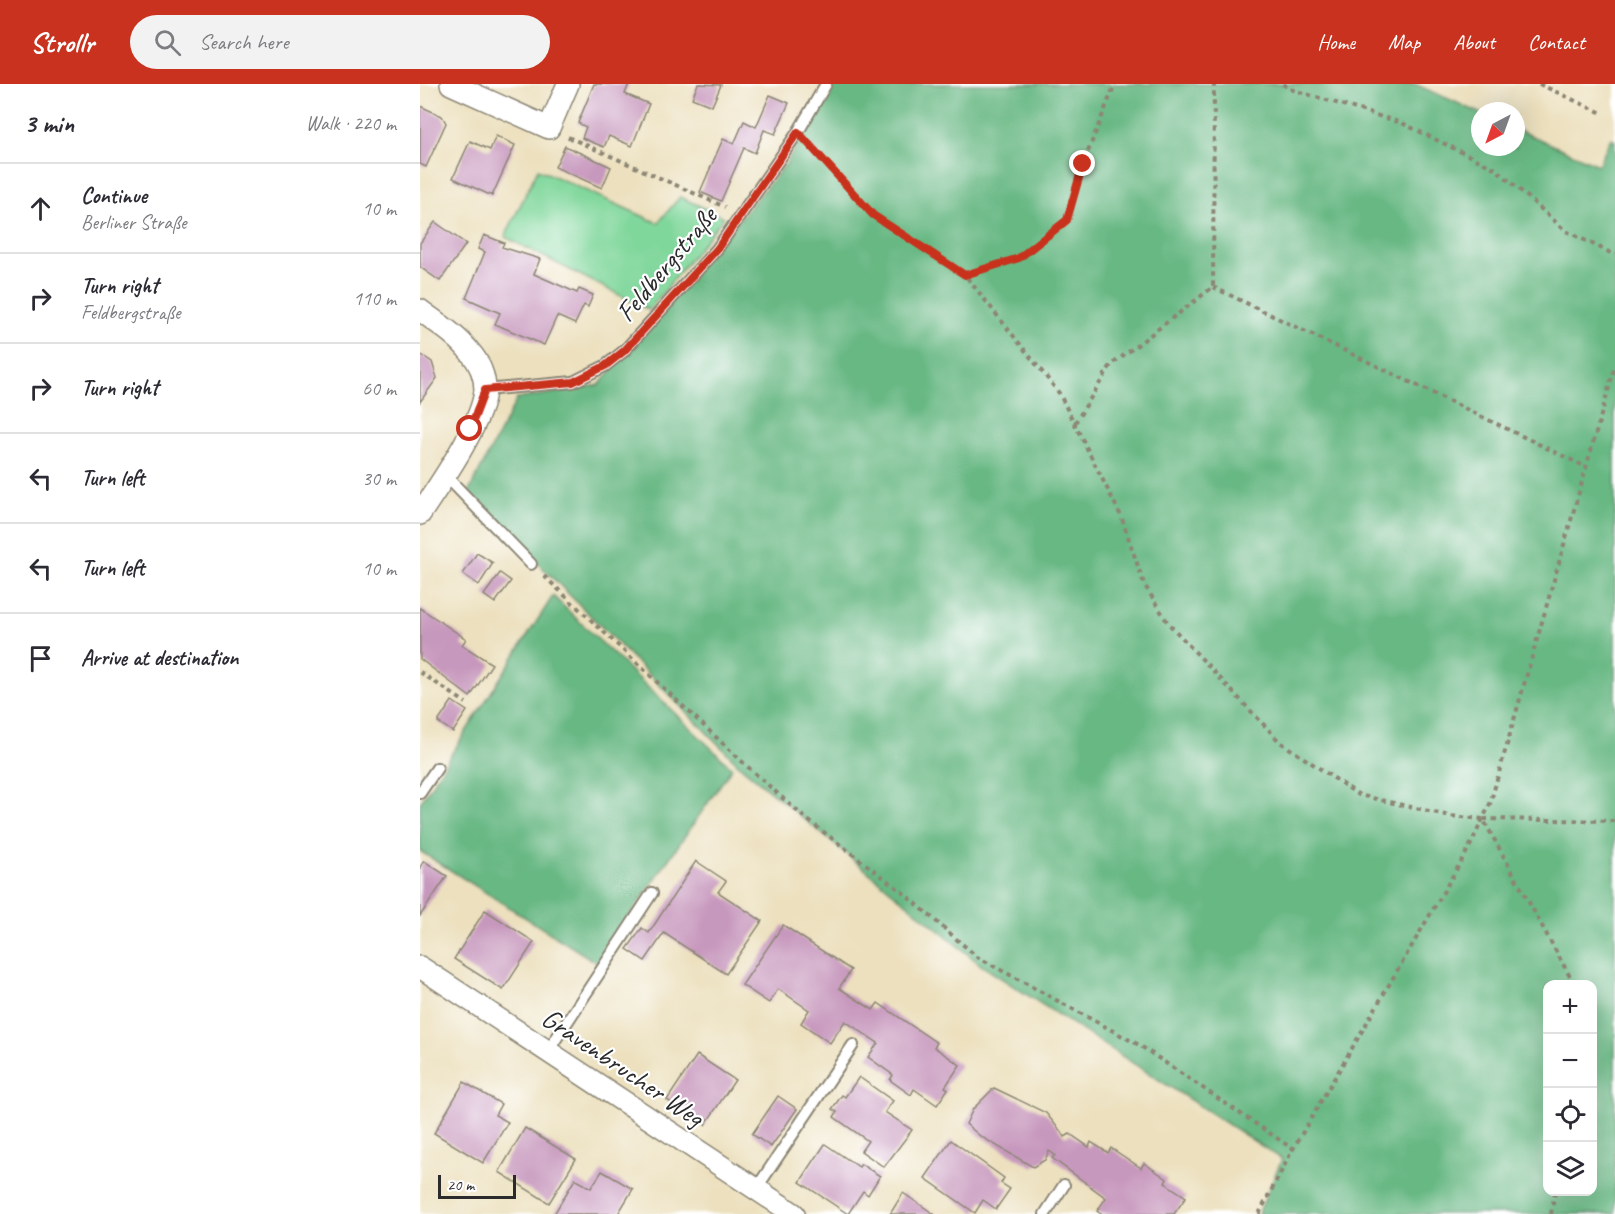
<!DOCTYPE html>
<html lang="en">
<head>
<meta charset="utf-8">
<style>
  body { margin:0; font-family:Caveat,sans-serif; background:#f2f2f3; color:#2b2b33 }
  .controls { position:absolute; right:18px; bottom:18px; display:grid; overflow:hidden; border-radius:12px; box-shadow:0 6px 24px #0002 }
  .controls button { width:54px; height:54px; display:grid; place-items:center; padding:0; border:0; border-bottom:2px solid #e1e1e2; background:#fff; color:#2b2b33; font:30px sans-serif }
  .compass { position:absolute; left:1051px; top:18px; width:54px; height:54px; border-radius:50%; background:#fff; box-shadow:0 6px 24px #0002; rotate:221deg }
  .scale { position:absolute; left:18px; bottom:15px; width:78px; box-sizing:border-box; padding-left:6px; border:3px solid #2b2b2b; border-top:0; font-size:16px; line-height:21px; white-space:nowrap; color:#2b2b2b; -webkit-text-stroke:4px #fff; paint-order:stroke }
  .stop { position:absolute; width:18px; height:18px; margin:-14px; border:4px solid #c8321e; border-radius:50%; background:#fff }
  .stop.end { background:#c8321e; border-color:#fff; box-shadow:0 2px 6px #0008 }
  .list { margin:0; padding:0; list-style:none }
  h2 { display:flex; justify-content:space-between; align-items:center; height:78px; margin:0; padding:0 24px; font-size:26px }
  h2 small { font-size:20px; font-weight:400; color:#7c7c81 }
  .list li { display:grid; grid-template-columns:39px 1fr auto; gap:18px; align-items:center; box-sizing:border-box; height:90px; padding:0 24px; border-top:2px solid #e1e1e2 }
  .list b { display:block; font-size:22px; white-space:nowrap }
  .list p { margin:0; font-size:20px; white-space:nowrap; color:#7c7c81 }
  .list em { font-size:20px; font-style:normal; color:#7c7c81 }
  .icon { flex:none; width:33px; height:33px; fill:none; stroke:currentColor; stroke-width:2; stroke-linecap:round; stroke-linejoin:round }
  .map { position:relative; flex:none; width:1195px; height:1130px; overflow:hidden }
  header { display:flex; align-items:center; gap:36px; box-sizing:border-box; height:84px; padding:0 30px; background:#c8321e; color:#fff }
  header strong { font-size:28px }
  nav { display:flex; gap:33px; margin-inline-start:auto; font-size:21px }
  .search { width:420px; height:54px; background:#f2f2f3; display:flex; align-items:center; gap:15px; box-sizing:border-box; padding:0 21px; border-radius:33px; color:#7c7c81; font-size:22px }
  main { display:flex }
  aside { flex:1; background:#fff }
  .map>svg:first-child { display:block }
  .green { fill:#80d79b; stroke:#568163; stroke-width:1.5 }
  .forest { fill:#68b883; stroke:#4a7257; stroke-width:1.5; fill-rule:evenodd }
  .building { fill:#c798bd }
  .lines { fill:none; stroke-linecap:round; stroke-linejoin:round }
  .service-casing { stroke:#8c8674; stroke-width:14 }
  .minor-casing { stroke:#8c8674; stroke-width:24 }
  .path { stroke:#8c8674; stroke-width:4; stroke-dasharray:4.5 4.5; stroke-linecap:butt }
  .service { stroke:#fff; stroke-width:10 }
  .minor { stroke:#fff; stroke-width:21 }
  .route { stroke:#c8321e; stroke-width:8 }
  .labels { text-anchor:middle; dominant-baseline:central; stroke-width:4.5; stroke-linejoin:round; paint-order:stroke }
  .street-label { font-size:28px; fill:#2b2b2b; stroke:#fff }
</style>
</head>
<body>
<header>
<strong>Strollr</strong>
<div class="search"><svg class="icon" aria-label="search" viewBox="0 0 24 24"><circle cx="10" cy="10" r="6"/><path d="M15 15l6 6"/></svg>Search here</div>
<nav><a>Home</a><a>Map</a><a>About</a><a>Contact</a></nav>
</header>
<main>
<aside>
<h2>3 min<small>Walk · 220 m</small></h2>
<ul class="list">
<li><svg class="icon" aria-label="ahead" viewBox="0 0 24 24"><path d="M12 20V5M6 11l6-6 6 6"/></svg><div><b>Continue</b><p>Berliner Straße</p></div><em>10 m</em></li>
<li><svg class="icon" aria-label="right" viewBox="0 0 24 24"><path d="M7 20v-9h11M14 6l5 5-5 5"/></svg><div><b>Turn right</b><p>Feldbergstraße</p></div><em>110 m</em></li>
<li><svg class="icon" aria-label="right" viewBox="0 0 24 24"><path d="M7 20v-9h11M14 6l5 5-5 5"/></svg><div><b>Turn right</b></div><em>60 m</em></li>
<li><svg class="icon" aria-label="left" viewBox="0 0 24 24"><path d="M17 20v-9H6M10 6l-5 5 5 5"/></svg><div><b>Turn left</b></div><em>30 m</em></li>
<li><svg class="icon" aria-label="left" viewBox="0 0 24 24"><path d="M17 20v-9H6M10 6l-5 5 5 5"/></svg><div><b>Turn left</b></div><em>10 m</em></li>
<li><svg class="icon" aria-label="arrive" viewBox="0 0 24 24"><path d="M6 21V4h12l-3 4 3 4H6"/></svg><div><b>Arrive at destination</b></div></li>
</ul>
</aside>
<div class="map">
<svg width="1195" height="1130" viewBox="0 0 1195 1130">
  <rect width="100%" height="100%" fill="#fff"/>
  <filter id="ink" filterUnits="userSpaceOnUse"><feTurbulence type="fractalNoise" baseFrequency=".0167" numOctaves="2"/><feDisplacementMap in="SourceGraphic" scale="12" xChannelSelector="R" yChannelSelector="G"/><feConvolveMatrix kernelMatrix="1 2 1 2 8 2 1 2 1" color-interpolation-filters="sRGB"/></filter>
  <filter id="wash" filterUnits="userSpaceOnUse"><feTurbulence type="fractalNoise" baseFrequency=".008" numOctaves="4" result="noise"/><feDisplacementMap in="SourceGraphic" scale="24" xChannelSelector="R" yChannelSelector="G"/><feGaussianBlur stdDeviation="1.35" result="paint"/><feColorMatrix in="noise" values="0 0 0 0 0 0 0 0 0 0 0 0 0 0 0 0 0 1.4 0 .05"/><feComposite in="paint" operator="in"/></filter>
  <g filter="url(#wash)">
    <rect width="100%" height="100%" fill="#ece0be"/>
    <path class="green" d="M118,85L238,139L260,113L304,133L229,226L85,153Z"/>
    <g class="forest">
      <path d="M413,0H995L1060,29V63H1096V45L1178,81L1191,54L1195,56V1130H838L862,1075L562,882L321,683L48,409L97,315L179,301L366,80ZM1128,900H1172V1108H1128Z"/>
      <path d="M133,512L312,684L177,879L0,767V719Z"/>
    </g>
    <g id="blocks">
      <g class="building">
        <path d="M174,0H209L205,10L229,20L212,62L189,52L184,63L162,54L166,43L158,39Z"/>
        <path d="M278,0L301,1L292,22L272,14Z"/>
        <path d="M350,11L369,19L355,50L344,46L335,69L324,64L301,117L280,108L303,55L314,60L324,37L336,43Z"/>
        <path d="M0,22L22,32L26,39L6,83L0,80Z"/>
        <path d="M76,52L95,61L72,112L33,94L50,57L70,66Z"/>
        <path d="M145,62L191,83L182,104L135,83Z"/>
        <path d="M15,138L46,160L20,197L0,183V159Z"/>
        <path d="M64,151L84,159L82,163L120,175L114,190L157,209L159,205L173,211L168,223L164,221L155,240L137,232L124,261L75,240L80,229L46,214L65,168L58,165Z"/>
        <path d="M0,270L12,278L17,294L0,318Z"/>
        <path d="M57,469L73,479L59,501L43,490Z"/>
        <path d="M80,489L91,497L75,519L64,511Z"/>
        <path d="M0,524L46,555L42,561L72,580L50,613L0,575Z"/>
        <path d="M32,617L47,627L33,648L18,638Z"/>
        <path d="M4,777L27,792L0,832V783Z"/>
        <path d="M276,777L306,797L298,808L342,837L306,890L244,849L225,877L207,865L222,844L229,849Z"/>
        <path d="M65,826L114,858L83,906L34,875Z"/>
        <path d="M363,841L431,886L419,904L453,926L458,919L517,959L514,963L540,981L525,1003L528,1005L517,1021L494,1005L491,1011L470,996L473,991L448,973L458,959L425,937L410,959L381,939L389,926L358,905L349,919L322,901Z"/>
        <path d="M277,971L315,996L285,1041L247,1016Z"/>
        <path d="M439,993L473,1017L465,1028L492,1046L464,1083L441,1067L448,1057L414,1033L417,1028L412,1025L422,1011L425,1013Z"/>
        <path d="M44,998L81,1020L75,1031L88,1038L63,1079L14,1049Z"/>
        <path d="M574,1004L626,1029L645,1053L650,1050L669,1063L671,1058L688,1069L691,1064L721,1084L724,1079L747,1095L745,1099L766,1113L754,1130H681L677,1127L686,1114L632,1074L635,1071L629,1067L625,1076L613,1083L560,1052L546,1040L553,1025Z"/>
        <path d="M358,1012L377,1025L351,1063L332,1050Z"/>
        <path d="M105,1044L156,1075L129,1119L79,1088Z"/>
        <path d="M531,1056L584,1094L581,1099L590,1105L576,1125L563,1116L555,1129L505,1094Z"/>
        <path d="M405,1060L439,1083L441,1080L460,1092L448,1111L443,1107L428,1130L380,1098Z"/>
        <path d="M182,1087L213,1105L198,1130H134L155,1095L171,1104Z"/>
        <path d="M483,1109L514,1130H470Z"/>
      </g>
    </g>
  </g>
  <g filter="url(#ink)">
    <use href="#blocks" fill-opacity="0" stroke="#8c8674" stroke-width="1.5"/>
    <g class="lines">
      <g class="service-casing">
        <g id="service">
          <path d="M65,306L153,298L185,282L204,267L297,165L378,48L406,0"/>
          <path d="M25,391L111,480"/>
          <path d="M0,709L17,684"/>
          <path d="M128,967L232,809"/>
          <path d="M336,1105L433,961"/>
          <path d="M625,1130L644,1101"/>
        </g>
      </g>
      <g class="minor-casing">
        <g id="minor">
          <path d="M31,0L129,44L148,0"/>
          <path d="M0,226C17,239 37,251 50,268C59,278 65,292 65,306C63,339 19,401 0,430"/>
          <path d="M0,883L374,1130"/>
        </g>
      </g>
      <g class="path">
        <path d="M863,0L870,5L982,39L1076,85L1146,147L1195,171"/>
        <path d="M1119,0L1184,30"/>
        <path d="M148,53L305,123"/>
        <path d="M390,62L453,131L545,191L639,309L701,432L724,500L748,539L860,658L939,711L1030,732L1063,735"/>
        <path d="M545,191L599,173L647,136L663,80L695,0"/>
        <path d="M793,203L1166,383"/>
        <path d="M655,339L691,281L793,203L794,0"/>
        <path d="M124,492L329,684L384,733L485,810L557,873L719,961L873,1065"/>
        <path d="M0,588L46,619"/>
        <path d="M1154,900L1063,735L1195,737"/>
        <path d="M839,1130L873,1065L1049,764L1070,720L1195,282"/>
        <path d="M1131,1130L1135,1108"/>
      </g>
      <use href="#service" class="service"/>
      <use href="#minor" class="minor"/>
    </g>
  </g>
  <g class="lines" filter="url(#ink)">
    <path class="route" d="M50,345L65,306L153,298L185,282L204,267L297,165L378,48L453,131L545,191L599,174L647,136L663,80"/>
  </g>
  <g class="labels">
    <g class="street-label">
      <text transform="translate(246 180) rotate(-50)">Feldbergstraße</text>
      <text transform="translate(203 983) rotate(34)">Gravenbrucher Weg</text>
    </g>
  </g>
</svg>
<div class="controls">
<button>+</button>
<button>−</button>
<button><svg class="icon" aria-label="locate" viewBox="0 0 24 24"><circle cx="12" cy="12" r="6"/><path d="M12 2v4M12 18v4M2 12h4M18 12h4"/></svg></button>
<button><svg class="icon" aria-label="layers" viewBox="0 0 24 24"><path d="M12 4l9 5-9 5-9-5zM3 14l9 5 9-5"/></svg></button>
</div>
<svg class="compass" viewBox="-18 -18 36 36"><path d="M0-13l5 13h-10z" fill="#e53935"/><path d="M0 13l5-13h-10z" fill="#7c7c81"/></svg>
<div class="scale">20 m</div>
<div class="stop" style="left:50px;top:345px"></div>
<div class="stop end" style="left:663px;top:80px"></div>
</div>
</main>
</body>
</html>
